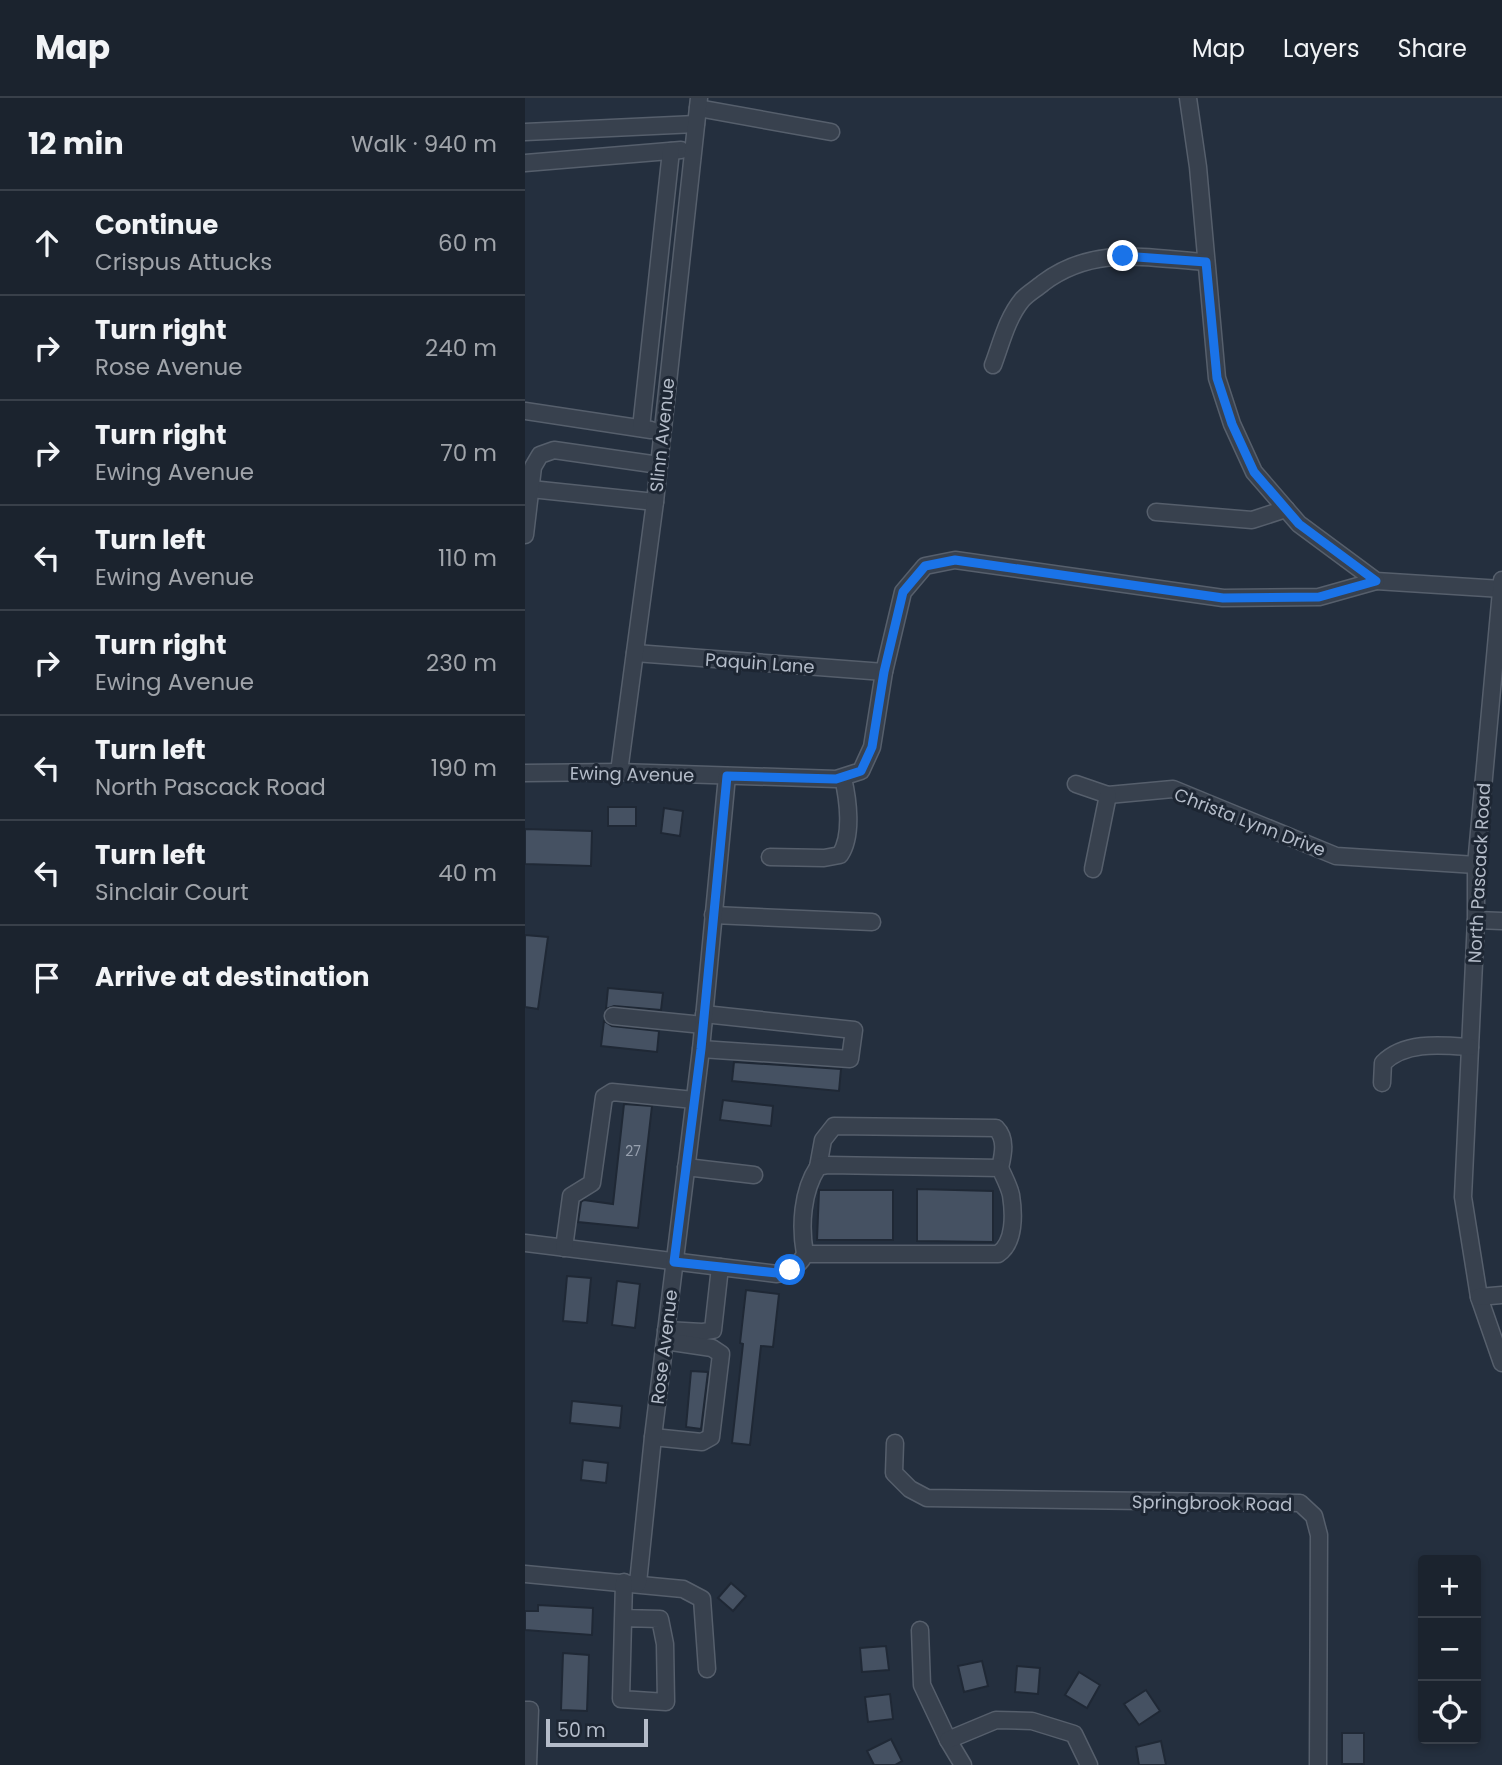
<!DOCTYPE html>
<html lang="en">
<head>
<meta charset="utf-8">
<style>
  body { margin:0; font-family:Poppins,sans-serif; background:#282f3a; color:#f1f3f6 }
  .controls { position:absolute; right:21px; bottom:21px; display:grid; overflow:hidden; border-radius:7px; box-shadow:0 4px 10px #0003 }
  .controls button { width:63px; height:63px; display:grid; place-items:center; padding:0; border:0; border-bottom:2px solid #39404a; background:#1b232e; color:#f1f3f6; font:35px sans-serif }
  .scale { position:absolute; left:21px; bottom:18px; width:102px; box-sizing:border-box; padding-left:7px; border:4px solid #b4bcc9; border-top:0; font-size:19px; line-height:24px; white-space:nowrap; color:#b4bcc9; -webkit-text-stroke:5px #1d2633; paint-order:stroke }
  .stop { position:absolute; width:21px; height:21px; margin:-16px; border:5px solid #1a73e8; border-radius:50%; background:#fff }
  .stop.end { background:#1a73e8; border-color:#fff; box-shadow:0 2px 7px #0008 }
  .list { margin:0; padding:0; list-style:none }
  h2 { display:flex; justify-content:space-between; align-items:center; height:91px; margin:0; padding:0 28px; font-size:30px }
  h2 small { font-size:23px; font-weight:400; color:#a0a4aa }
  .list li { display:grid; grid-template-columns:46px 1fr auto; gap:21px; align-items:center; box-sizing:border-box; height:105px; padding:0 28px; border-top:2px solid #39404a }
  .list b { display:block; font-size:26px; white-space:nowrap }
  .list p { margin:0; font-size:23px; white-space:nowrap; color:#a0a4aa }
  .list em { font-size:23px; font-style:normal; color:#a0a4aa }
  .icon { flex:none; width:38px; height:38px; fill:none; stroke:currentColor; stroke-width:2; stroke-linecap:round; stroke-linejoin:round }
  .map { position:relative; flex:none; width:977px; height:1667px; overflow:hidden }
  header { display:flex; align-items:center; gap:42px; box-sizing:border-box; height:98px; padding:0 35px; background:#1b232e; border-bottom:2px solid #39404a }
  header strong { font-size:33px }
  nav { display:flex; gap:38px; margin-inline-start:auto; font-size:24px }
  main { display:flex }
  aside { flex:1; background:#1b232e }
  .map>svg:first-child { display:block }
  .building { fill:#455162; stroke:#1f2835; stroke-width:2 }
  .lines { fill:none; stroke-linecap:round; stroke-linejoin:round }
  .minor-casing { stroke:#565f6c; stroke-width:19 }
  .minor { stroke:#38414e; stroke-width:16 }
  .route { stroke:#1a73e8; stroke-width:9 }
  .labels { text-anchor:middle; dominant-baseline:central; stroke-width:6; stroke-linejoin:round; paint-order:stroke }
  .number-label { font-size:14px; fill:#98a1af }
  .street-label { font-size:18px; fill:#b4bcc9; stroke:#1d2633 }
</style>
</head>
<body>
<header>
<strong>Map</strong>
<nav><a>Map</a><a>Layers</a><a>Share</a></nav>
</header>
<main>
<aside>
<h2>12 min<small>Walk · 940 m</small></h2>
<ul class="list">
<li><svg class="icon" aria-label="ahead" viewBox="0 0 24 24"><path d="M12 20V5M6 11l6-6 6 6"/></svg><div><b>Continue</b><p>Crispus Attucks</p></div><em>60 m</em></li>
<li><svg class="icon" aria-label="right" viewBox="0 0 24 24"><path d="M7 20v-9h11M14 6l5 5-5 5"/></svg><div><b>Turn right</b><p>Rose Avenue</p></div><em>240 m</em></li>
<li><svg class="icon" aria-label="right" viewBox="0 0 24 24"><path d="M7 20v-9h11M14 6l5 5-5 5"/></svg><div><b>Turn right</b><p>Ewing Avenue</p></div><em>70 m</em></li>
<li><svg class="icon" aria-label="left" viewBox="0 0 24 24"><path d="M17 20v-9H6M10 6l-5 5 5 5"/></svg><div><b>Turn left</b><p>Ewing Avenue</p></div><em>110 m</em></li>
<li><svg class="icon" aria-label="right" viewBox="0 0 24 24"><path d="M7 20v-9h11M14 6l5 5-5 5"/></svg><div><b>Turn right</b><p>Ewing Avenue</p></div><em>230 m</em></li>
<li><svg class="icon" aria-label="left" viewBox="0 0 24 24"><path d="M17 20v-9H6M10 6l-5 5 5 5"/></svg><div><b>Turn left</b><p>North Pascack Road</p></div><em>190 m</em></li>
<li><svg class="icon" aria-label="left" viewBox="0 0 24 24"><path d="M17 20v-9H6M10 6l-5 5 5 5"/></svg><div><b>Turn left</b><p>Sinclair Court</p></div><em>40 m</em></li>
<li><svg class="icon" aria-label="arrive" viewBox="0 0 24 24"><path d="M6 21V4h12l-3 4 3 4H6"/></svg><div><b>Arrive at destination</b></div></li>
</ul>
</aside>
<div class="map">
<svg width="977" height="1667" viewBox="0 0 977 1667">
  <rect width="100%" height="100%" fill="#242f3e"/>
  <g class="building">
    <rect x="83" y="709" width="28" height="19"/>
    <path d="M139,710L158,713L155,738L136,735Z"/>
    <path d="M0,731L67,733L66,768L0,766Z"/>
    <path d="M0,837L23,839L13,911L0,909Z"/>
    <path d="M83,890L138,895L136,912L89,908L81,911Z"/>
    <path d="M79,923L87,928L134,933L132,954L76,948Z"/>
    <path d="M209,964L316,971L314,993L207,983Z"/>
    <path d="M198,1002L248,1008L246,1028L195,1022Z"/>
    <path d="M99,1006L127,1008L113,1130L53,1124L56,1104L59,1102L88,1106Z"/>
    <path d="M392,1091L468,1093V1144L392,1143Z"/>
    <path d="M294,1092H368V1142H292Z"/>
    <path d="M42,1178L66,1180L62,1225L38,1223Z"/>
    <path d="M92,1183L115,1186L110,1230L87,1227Z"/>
    <path d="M221,1192L254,1196L248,1249L236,1248L225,1347L207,1345L218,1246L215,1245Z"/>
    <path d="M166,1273L183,1274L176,1331L161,1329Z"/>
    <path d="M47,1303L97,1308L95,1330L45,1325Z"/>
    <path d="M58,1362L83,1365L81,1385L56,1382Z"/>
    <path d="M206,1485L221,1498L208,1513L193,1500Z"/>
    <path d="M13,1507L68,1510L67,1537L0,1532V1513H13Z"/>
    <path d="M361,1548L364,1572L337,1574L335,1550Z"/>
    <path d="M38,1555L64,1557L62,1613L36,1612Z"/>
    <path d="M457,1563L463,1588L439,1594L433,1568Z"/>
    <path d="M492,1568L515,1570L513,1596L490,1594Z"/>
    <path d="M554,1574L575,1587L562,1610L540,1597Z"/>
    <path d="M621,1592L635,1613L614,1627L599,1606Z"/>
    <path d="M365,1596L368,1621L343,1624L340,1599Z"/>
    <rect x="817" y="1635" width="22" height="31"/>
    <path d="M366,1641L377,1663L370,1667H349L342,1653Z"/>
    <path d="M636,1643L641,1667H614L611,1649Z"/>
  </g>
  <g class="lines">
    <g class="minor-casing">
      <g id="minor">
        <path d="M663,0L673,69L692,280L707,326L729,374L774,426L851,483L977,491"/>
        <path d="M173,10L306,34"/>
        <path d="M0,34L171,26"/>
        <path d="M0,65L156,52"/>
        <path d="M468,267C476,246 482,220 497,202C502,196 511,191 518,185C569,147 621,160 681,164"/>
        <path d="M0,313L126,332"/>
        <path d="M116,330L146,53"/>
        <path d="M6,391L130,404"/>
        <path d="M631,414L727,422L761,411"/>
        <path d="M0,437L8,369L15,357L29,352L134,367"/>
        <path d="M977,482L951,767V822L938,1099L954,1199L977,1265"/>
        <path d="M110,555L359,574"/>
        <path d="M94,674L130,404L174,0"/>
        <path d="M0,675L94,674L311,681L336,673L347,649L359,574L378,494L400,468L430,462L698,500L794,499L851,483"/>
        <path d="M551,686L583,697L648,691L811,758L951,767"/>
        <path d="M245,759L299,760L315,757C328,738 323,701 318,680"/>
        <path d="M568,771L583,697"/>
        <path d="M188,817L347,824"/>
        <path d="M951,822L977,823"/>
        <path d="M88,918L178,927"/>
        <path d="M176,951L325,961L329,932L179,916"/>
        <path d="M857,985L858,965C880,943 916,947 945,949"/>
        <path d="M161,1069L229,1077"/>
        <path d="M293,1069L298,1042L309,1028L471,1030C482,1041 478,1057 475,1070"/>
        <path d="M0,1145L252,1176C264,1172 274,1169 280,1156H473C490,1145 489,1116 486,1097C484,1088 479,1079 475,1070L303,1067L293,1069C277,1093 275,1128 280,1156"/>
        <path d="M39,1150L46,1098L67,1085L79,999L87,994L169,1002"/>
        <path d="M954,1199L977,1197"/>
        <path d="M141,1232L177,1234L188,1232L195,1169"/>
        <path d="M128,1339L177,1344L186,1339L196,1256L187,1250L140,1243"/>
        <path d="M370,1345L369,1375L385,1391L402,1400L775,1405L789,1418L794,1437L793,1667"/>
        <path d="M0,1476L158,1491L177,1501L182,1571"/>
        <path d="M113,1485L128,1339L176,951L202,678"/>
        <path d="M98,1520L135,1521L140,1546L141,1604L96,1601L99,1484"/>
        <path d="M395,1532L397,1587L423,1642L438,1667"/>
        <path d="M0,1612H5L3,1667"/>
        <path d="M423,1642L471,1622L507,1623L549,1636L564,1667"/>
      </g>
    </g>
    <use href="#minor" class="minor"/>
  </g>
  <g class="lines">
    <path class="route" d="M265,1172L252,1175L149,1164L176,951L202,678L311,681L336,673L347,649L359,574L378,494L400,468L430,462L698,500L794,499L851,483L774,426L729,374L707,326L692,280L681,164L598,158"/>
  </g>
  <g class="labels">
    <g class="number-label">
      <text x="108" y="1053">27</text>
    </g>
    <g class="street-label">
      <text transform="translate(137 337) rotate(-84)">Slinn Avenue</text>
      <text transform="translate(235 565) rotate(4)">Paquin Lane</text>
      <text transform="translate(107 676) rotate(1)">Ewing Avenue</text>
      <text transform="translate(725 724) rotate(21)">Christa Lynn Drive</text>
      <text transform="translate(954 775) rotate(-87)">North Pascack Road</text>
      <text transform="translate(139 1249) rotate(-83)">Rose Avenue</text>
      <text transform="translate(687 1405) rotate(1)">Springbrook Road</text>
    </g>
  </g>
</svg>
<div class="controls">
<button>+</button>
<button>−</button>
<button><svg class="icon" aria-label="locate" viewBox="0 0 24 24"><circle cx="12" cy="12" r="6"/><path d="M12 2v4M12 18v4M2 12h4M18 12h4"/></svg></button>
</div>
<div class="scale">50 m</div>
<div class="stop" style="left:265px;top:1172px"></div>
<div class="stop end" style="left:598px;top:158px"></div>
</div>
</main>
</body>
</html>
